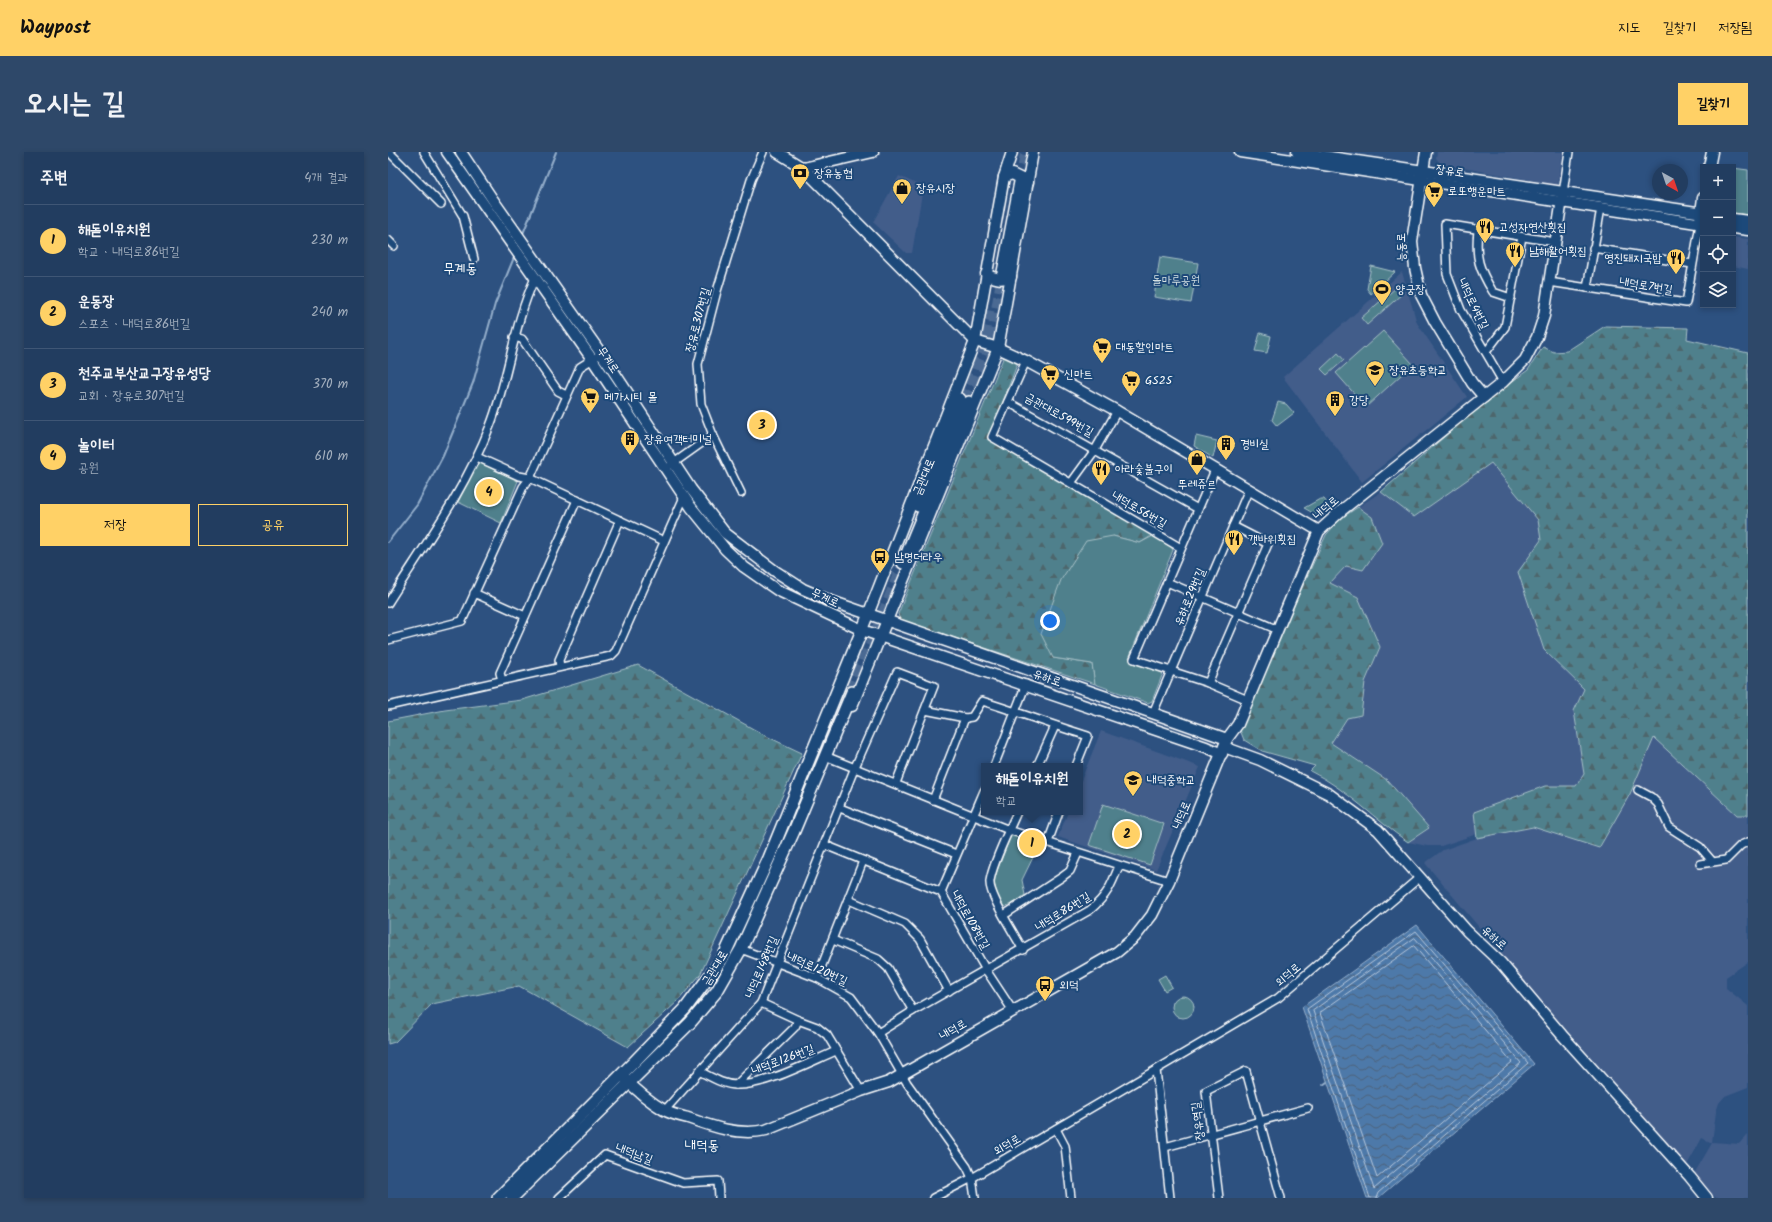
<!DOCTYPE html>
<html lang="ko">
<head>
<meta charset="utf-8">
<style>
  body { margin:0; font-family:Kalam,"Poor Story",sans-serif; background:#2e4869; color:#f1f3f6 }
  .controls { position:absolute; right:12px; top:12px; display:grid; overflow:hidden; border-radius:0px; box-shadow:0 2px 6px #0003 }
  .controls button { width:36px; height:36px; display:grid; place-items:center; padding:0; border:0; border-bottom:1px solid #3f5675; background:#223d60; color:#f1f3f6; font:20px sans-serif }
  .compass { position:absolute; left:1264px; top:12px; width:36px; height:36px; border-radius:50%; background:#223d60; box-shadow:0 2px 6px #0003; rotate:140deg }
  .you { position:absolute; left:662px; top:469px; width:14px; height:14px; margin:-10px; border:3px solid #fff; border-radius:50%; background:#1a73e8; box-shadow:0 0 0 6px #1a73e833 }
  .badge { display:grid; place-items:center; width:26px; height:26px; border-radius:50%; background:#ffd166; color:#111; font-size:13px; font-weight:700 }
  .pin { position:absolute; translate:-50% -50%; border:2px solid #fff; box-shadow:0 1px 4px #0006 }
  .popup { position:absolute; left:593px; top:611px; width:102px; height:52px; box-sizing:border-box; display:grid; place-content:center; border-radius:0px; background:#223d60; filter:drop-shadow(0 1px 3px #0005); font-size:13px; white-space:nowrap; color:#a2aebd }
  .popup b { font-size:15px; color:#f1f3f6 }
  .popup::after { content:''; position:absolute; left:50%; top:100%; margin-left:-8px; border:8px solid transparent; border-top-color:#223d60 }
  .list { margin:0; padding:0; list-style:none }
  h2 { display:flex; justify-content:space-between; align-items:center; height:52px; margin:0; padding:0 16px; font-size:17px }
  h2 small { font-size:13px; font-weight:400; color:#a2aebd }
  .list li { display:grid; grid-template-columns:26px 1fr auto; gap:12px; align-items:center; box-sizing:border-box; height:72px; padding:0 16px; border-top:1px solid #3f5675 }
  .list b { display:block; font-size:15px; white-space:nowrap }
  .list p { margin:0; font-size:13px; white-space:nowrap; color:#a2aebd }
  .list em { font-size:13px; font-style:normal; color:#a2aebd }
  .actions { display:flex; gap:8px; padding:12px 16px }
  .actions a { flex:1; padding:9px 0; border:1px solid #ffd166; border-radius:0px; text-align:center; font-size:14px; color:#ffd166 }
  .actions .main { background:#ffd166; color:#111 }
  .icon { flex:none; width:22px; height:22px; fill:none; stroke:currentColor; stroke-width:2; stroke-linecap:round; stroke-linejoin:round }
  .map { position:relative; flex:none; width:1360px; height:1046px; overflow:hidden; border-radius:0px }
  header { display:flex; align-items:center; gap:24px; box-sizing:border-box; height:56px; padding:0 20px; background:#ffd166; color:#111 }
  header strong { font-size:19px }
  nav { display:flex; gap:22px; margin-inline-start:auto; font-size:14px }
  .intro { display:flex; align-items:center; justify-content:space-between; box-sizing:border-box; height:96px; padding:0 24px }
  h1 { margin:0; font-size:28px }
  .button { padding:10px 18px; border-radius:0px; background:#ffd166; color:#111; font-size:14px; font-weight:700 }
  main { display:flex; gap:24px; padding:0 24px }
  aside { flex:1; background:#223d60; border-radius:0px; box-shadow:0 2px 6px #0003 }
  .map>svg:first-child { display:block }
  .built { fill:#425d8a }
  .forest { fill:url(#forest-firs); stroke:#a7c0c6 }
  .park { fill:#4f808c; stroke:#a7c0c6 }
  .water { fill:url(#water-waves); stroke:#95afcb }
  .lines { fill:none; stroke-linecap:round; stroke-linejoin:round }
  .shore { stroke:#b8c9dd; stroke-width:1 }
  .stream { stroke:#95afcb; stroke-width:2 }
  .primary-tunnel { stroke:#4c6b93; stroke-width:11; stroke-dasharray:11 5.5; stroke-linecap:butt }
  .street-casing { stroke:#fff; stroke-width:10 }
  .secondary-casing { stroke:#fff; stroke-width:13 }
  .primary-casing { stroke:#fff; stroke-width:14 }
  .street { stroke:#1f4a7a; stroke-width:7 }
  .secondary { stroke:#1f4a7a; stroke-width:10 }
  .primary { stroke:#1f4a7a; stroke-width:11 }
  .labels { text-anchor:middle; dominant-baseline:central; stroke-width:4; stroke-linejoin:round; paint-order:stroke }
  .street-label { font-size:12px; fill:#fff; stroke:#1f4a7a }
  .poi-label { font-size:12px; fill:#fff; stroke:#1f4a7a; text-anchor:start }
  .park-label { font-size:12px; fill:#d3dfe2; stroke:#1f4a7a }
  .quarter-label { font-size:14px; fill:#fff; stroke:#1f4a7a }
</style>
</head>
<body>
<header>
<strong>Waypost</strong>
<nav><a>지도</a><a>길찾기</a><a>저장됨</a></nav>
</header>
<div class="intro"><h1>오시는 길</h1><a class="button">길찾기</a></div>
<main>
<aside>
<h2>주변<small>4개 결과</small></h2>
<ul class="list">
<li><span class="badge">1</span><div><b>해돋이유치원</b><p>학교 · 내덕로86번길</p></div><em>230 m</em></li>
<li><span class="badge">2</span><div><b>운동장</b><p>스포츠 · 내덕로86번길</p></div><em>240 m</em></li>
<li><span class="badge">3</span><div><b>천주교부산교구장유성당</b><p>교회 · 장유로307번길</p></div><em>370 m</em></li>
<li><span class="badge">4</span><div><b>놀이터</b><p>공원</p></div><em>610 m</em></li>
</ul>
<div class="actions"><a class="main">저장</a><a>공유</a></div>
</aside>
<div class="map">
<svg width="1360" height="1046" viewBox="0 0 1360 1046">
  <defs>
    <pattern id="forest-firs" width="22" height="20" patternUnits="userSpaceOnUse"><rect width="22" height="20" fill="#4f808c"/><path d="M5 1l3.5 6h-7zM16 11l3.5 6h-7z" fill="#4e666c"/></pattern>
    <pattern id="water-waves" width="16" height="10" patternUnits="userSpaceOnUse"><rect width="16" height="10" fill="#4e79a9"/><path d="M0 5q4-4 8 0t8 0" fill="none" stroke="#4d627a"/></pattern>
  </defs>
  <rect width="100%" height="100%" fill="#2d5180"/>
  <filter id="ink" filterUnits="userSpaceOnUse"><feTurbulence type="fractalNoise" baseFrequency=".025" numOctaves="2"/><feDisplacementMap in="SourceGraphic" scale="8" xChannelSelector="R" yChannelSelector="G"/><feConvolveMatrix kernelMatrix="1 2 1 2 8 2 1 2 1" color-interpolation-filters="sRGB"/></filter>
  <g filter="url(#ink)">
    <g class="built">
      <path d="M1049,0H1175L1170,33L1053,12L1048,6Z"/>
      <path d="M511,24L535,35L524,101H518L485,70Z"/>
      <path d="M1345,85L1360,87V117L1345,114Z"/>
      <path d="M1014,120L1029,171L1079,245L974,330L895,225Z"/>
      <path d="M1103,310L1150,368L1153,388L1130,420L1156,498L1196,537L1186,559L1196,622L1188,634H1157L1087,660L1089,682L1053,694H1039L1020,690L1041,676L999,628L943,591L959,566L973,563L977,530L992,495L942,431L958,414L984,365L970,355L993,340L1026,365Z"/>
      <path d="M713,579L812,615L768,718L670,685L680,660H692V631Z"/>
      <path d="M1266,586L1349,663H1360V810L1338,825V836L1360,854V935L1337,944L1331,951L1328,960L1324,990L1351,992L1360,982V1046H1328L1306,1022L1324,991L1314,986L1299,1013L1154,850L1037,711L1055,698L1089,686L1145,675L1211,696L1242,642Z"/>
    </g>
    <g class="forest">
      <path d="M1217,174L1300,176L1299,187L1360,201V663H1349L1266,586L1242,642L1211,696L1145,675L1089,686L1086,660L1157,634H1188L1196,622L1186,559L1196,537L1156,498L1130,420L1153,388L1150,368L1103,311L1026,365L993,340L1096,250L1140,218L1155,195L1166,200L1179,199Z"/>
      <path d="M616,204L630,210L601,286L765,383L752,391L725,384L665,506L704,512L707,532L515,469L511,465L510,462Z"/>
      <path d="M970,355L984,365L994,391L975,418L958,414L942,431L970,445L992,495L977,530L973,563L959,566L943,591L999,628L1041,676L1020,690C987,668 959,637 922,619L927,614L874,599L856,588L852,578L874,524L938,383L952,367Z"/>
      <path d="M250,513L378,584L414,601L312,823L290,849L240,895L131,834L44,852L7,890L0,892V569L57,558L134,548Z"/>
    </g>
    <g class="park">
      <path d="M1345,16L1360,18V63L1345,61Z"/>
      <path d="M772,105L810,111L803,151L766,145Z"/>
      <path d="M983,114L1007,120L983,142L979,137Z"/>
      <path d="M1009,135L1015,141L979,173L973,166Z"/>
      <path d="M995,179L1025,212L978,255L948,221Z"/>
      <path d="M872,181L883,184L879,201L867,199Z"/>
      <path d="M950,201L956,208L939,223L933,217Z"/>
      <path d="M890,250L898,252L906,261L889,274L884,268Z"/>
      <path d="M808,284L829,289L825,306L806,294Z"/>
      <path d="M90,310L130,329L113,371L70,350Z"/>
      <path d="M932,347H936L943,356C934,368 927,362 916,356Z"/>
      <path d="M725,384L752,391L765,384L782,393L785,398L741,506L774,519L775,521L764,549L760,551L707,532L704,512L665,506L653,482L673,428L698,389Z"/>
      <path d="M715,652L776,672L762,713L701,693Z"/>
      <path d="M623,683L651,693L634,728L637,743L628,750L616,755L612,751L605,729Z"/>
      <path d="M777,823L784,835L777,839L770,827Z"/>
      <circle cx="795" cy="855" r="11"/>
    </g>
    <path class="water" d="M1029,773L1146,912L990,1046H979L914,855Z"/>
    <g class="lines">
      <g class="shore">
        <path d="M1027,786L1133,911L986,1037L925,859Z"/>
        <path d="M1026,794L1124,910L989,1026L932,861Z"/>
        <path d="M982,1046L919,857L1028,779L1140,911L990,1041L988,1046"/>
      </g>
      <g class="stream">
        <path d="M134,84L168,0"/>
        <path d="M0,390L29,353L55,304L85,231L107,152L127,103"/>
        <path d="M935,933L939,930"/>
      </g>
      <g class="primary-tunnel">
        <path d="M632,30L638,0"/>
        <path d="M572,247L595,186L602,153"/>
        <path d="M581,250L602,195L615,120"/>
        <path d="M456,537L471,502"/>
        <path d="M464,540L515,411"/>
      </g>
      <g class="street-casing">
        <g id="street">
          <path d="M1,0L53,52"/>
          <path d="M36,0L75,64L86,107"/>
          <path d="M1175,41L1181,0"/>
          <path d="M1090,78C1087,106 1091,117 1105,140L1123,146"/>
          <path d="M0,88L6,94"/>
          <path d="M1205,96L1304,112"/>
          <path d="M1161,130L1298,151L1312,72"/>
          <path d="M1199,136L1213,56"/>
          <path d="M126,185L134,187L170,239L178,243"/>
          <path d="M1098,200L1117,175L1134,85"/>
          <path d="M638,209L604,285L793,396"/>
          <path d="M1115,230L1073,158L1059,122L1057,72L1167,90"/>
          <path d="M620,250L810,357"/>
          <path d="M89,305L131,324L142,326L276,389"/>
          <path d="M283,313L325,283"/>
          <path d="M827,318L746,507L820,531L860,548"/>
          <path d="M683,331L707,298L729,259"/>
          <path d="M353,341L325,283L313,252L310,212L329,139L363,28L375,0"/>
          <path d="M779,430L890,478"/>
          <path d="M86,441L137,464"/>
          <path d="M0,451C36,394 77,338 102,274C121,226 125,173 147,126"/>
          <path d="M0,488L74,469L135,335L142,326L192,215L208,205"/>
          <path d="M172,515L171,508L232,368"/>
          <path d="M114,528L112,521L189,348"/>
          <path d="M820,531L880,392L845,374"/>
          <path d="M0,554L223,504L228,499L296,345"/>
          <path d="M537,558L577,566L584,565L594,549C630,560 664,573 700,584L688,614"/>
          <path d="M765,561L861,337"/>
          <path d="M442,606L621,678L781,729"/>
          <path d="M606,614L638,532"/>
          <path d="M649,614L667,574"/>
          <path d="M1250,638L1263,645L1270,652L1281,675L1312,695L1324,709"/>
          <path d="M545,648L577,566"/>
          <path d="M452,656L568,702"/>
          <path d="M629,660C621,679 605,709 602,729C600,743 628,784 635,798"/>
          <path d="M660,690L671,660"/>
          <path d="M437,693L553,740L598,818L625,859"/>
          <path d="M1312,712L1338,708L1353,693L1360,690"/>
          <path d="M553,740L596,639"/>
          <path d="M461,748L517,772L532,787L561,839"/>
          <path d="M616,763L674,725L682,719L690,701"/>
          <path d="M445,788L490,807L500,816L525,859"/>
          <path d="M353,797L429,826L463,845L490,881L519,931L579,1015L584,1026L587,1046"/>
          <path d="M429,826L475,709"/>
          <path d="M373,851L410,868L429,875L439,883L473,939"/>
          <path d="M490,881L525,859L702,758C719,744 723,734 731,714"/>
          <path d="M768,918L782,1046"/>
          <path d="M311,919C323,925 335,933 349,933C376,934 422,910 448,899"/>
          <path d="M348,933L407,875L410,868"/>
          <path d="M277,958L373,851L467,615L509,520L546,534L508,631"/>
          <path d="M668,977L677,994L683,1046"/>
          <path d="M777,995L920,956"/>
          <path d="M171,1046L217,1003L295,1031L330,1029L331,1046"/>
          <path d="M545,1046L584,1026L890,846L1031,726"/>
          <path d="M831,1046L818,939L858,919L893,1046"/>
        </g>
      </g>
      <g class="secondary-casing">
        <g id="secondary">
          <path d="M59,0L204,207L303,355L337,397L356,415L389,438L474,478L818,595L834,602"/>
          <path d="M73,0L105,48L224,217L303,337L337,381L387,419L415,437L443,449L839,587"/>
          <path d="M389,0L415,16L587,189L610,196L638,209L729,259L931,379"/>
          <path d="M852,0L1315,72"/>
          <path d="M909,0L1315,61"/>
          <path d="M1038,0L1024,89L1027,116L1033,143L1047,170L1084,231L1096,245"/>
          <path d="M1321,15L1324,0"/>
          <path d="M415,16L485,0"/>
          <path d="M616,25L624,22L640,30"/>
          <path d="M1345,67L1360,69"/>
          <path d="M1312,68L1315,46"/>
          <path d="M1345,76L1360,78"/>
          <path d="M598,122C607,127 613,128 623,125"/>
          <path d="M474,478L587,189L616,25L624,0"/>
          <path d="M464,554L610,196L645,0"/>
          <path d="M836,595L872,608L941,642L990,678L1079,779L1113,811L1174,883L1302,1025L1319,1046"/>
          <path d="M235,925C247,937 262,950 276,958C283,962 292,964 300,966C325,975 351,984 378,978L473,939L501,930L729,800L747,785L764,763L781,729L839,587L850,572L931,379L954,358L1115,230L1137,208L1149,185L1156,164L1175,41"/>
        </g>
      </g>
      <g class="primary-casing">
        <g id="primary">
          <path d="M615,120L632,30"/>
          <path d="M530,354L572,247"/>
          <path d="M515,411L581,250"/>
          <path d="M110,1046L247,909L297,857L335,806L381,706L474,478"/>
          <path d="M124,1046L302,871L329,839L353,797L406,679L464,540"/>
        </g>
      </g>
      <use href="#street" class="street"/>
      <use href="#secondary" class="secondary"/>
      <use href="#primary" class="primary"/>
    </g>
  </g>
  <defs>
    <g id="bank-pin" transform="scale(1)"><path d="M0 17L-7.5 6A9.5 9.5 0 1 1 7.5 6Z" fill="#ffd166" stroke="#1f4a7a"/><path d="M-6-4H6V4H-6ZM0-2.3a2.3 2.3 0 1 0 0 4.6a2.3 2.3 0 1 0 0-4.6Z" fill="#111"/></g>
    <g id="shop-pin" transform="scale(1)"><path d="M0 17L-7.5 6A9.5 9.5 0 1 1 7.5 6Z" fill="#ffd166" stroke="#1f4a7a"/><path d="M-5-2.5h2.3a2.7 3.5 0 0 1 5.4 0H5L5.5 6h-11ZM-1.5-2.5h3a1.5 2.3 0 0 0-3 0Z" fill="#111"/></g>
    <g id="supermarket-pin" transform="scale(1)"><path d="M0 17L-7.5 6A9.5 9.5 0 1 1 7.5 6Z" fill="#ffd166" stroke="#1f4a7a"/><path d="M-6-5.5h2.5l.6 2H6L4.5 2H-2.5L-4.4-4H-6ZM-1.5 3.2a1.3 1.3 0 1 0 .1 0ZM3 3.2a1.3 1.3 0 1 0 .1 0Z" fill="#111"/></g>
    <g id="restaurant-pin" transform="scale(1)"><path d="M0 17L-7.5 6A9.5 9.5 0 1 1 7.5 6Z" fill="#ffd166" stroke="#1f4a7a"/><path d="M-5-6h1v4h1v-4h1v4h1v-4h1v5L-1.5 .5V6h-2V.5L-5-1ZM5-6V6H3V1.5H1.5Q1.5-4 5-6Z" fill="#111"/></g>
    <g id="stadium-pin" transform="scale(1)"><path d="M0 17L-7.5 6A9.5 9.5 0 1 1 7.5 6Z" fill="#ffd166" stroke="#1f4a7a"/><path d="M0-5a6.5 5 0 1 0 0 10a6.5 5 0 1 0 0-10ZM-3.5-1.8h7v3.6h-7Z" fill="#111"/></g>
    <g id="school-pin" transform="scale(1)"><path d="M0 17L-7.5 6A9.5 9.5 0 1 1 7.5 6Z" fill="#ffd166" stroke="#1f4a7a"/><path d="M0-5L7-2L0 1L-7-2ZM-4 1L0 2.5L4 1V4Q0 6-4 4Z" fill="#111"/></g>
    <g id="building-pin" transform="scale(1)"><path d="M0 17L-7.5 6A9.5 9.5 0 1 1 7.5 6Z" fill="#ffd166" stroke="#1f4a7a"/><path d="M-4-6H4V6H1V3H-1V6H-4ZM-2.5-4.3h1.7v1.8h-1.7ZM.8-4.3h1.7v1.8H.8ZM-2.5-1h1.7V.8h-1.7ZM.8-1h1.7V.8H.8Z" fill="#111"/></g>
    <g id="bus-pin" transform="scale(1)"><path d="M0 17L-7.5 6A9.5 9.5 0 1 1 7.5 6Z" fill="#ffd166" stroke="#1f4a7a"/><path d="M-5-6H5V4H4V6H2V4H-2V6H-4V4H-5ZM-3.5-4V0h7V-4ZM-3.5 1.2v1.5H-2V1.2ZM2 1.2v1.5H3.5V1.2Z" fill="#111"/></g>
  </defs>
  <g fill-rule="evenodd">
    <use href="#bank-pin" x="412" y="21"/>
    <use href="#shop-pin" x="514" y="36"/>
    <use href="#supermarket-pin" x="1046" y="39"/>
    <use href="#restaurant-pin" x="1097" y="75"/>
    <use href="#restaurant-pin" x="1127" y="99"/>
    <use href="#restaurant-pin" x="1288" y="106"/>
    <use href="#stadium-pin" x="994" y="137"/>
    <use href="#supermarket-pin" x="714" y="195"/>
    <use href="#school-pin" x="987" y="218"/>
    <use href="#supermarket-pin" x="662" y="222"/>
    <use href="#supermarket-pin" x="743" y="228"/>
    <use href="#supermarket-pin" x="202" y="245"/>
    <use href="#building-pin" x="947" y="248"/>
    <use href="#building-pin" x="242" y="287"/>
    <use href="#building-pin" x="838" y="292"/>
    <use href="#shop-pin" x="809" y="307"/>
    <use href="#restaurant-pin" x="713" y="317"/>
    <use href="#restaurant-pin" x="846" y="387"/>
    <use href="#bus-pin" x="492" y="405"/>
    <use href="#school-pin" x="745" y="628"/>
    <use href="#bus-pin" x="657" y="833"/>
  </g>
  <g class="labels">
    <g class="street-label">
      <text transform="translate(1062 19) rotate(9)">장유로</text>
      <text transform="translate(1013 95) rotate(-90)">능동로</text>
      <text transform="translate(1258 134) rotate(9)">내덕로7번길</text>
      <text transform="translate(1085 152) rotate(64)">내덕로4번길</text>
      <text transform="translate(310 168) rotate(-75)">장유로307번길</text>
      <text transform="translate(220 208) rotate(56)">무계로</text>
      <text transform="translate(671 263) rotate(29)">금관대로599번길</text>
      <text transform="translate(536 325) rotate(-67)">금관대로</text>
      <text transform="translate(938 356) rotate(-41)">내덕로</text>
      <text transform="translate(751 358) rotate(30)">내덕로56번길</text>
      <text transform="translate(802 445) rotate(-67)">유하로29번길</text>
      <text transform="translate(437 446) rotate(25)">무계로</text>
      <text transform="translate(659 526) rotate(19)">유하로</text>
      <text transform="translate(794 663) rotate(-67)">내덕로</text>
      <text transform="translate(675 760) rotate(-32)">내덕로86번길</text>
      <text transform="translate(582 768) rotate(60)">내덕로108번길</text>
      <text transform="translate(1106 786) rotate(43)">유하로</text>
      <text transform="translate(374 815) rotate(-67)">내덕로148번길</text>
      <text transform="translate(327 816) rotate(-59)">금관대로</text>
      <text transform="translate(429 817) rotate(24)">내덕로120번길</text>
      <text transform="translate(900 823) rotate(-40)">외덕로</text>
      <text transform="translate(565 878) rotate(-30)">내덕로</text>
      <text transform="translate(395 908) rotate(-21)">내덕로126번길</text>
      <text transform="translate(810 969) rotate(-97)">장유역길</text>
      <text transform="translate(619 993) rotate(-30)">외덕로</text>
      <text transform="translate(246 1002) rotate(20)">내덕남길</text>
    </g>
    <g class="poi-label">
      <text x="426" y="21">장유농협</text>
      <text x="528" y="36">장유시장</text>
      <text x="1060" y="39">로또행운마트</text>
      <text x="1111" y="75">고성자연산횟집</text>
      <text x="1141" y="99">남해활어횟집</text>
      <text x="1274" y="106" text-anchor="end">영진돼지국밥</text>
      <text x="1008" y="137">양궁장</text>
      <text x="728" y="195">대동할인마트</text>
      <text x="1001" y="218">장유초등학교</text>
      <text x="676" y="222">신마트</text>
      <text x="757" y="228">GS25</text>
      <text x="216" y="245">메가시티 몰</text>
      <text x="961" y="248">강당</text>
      <text x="256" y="287">장유여객터미널</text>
      <text x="852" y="292">경비실</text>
      <text x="727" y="317">아라숯불구이</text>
      <text x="809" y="332" text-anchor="middle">뚜레쥬르</text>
      <text x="860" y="387">갯바위횟집</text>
      <text x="506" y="405">남명더라우</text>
      <text x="759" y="628">내덕중학교</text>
      <text x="671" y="833">외덕</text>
    </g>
    <g class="park-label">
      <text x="788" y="128">돌마루공원</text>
    </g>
    <g class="quarter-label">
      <text x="72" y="117">무계동</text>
      <text x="314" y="994">내덕동</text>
    </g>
  </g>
</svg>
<div class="controls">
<button>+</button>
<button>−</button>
<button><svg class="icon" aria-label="locate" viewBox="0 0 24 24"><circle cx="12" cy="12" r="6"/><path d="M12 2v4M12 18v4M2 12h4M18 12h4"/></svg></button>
<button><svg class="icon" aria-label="layers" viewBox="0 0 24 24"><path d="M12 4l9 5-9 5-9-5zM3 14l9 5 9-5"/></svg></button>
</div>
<svg class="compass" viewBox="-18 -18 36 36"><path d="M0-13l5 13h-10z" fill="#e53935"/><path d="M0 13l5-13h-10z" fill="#a2aebd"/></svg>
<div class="you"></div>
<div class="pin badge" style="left:644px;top:691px">1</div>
<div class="popup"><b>해돋이유치원</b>학교</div>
<div class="pin badge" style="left:739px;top:682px">2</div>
<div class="pin badge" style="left:374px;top:273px">3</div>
<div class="pin badge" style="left:101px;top:340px">4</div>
</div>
</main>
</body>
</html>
